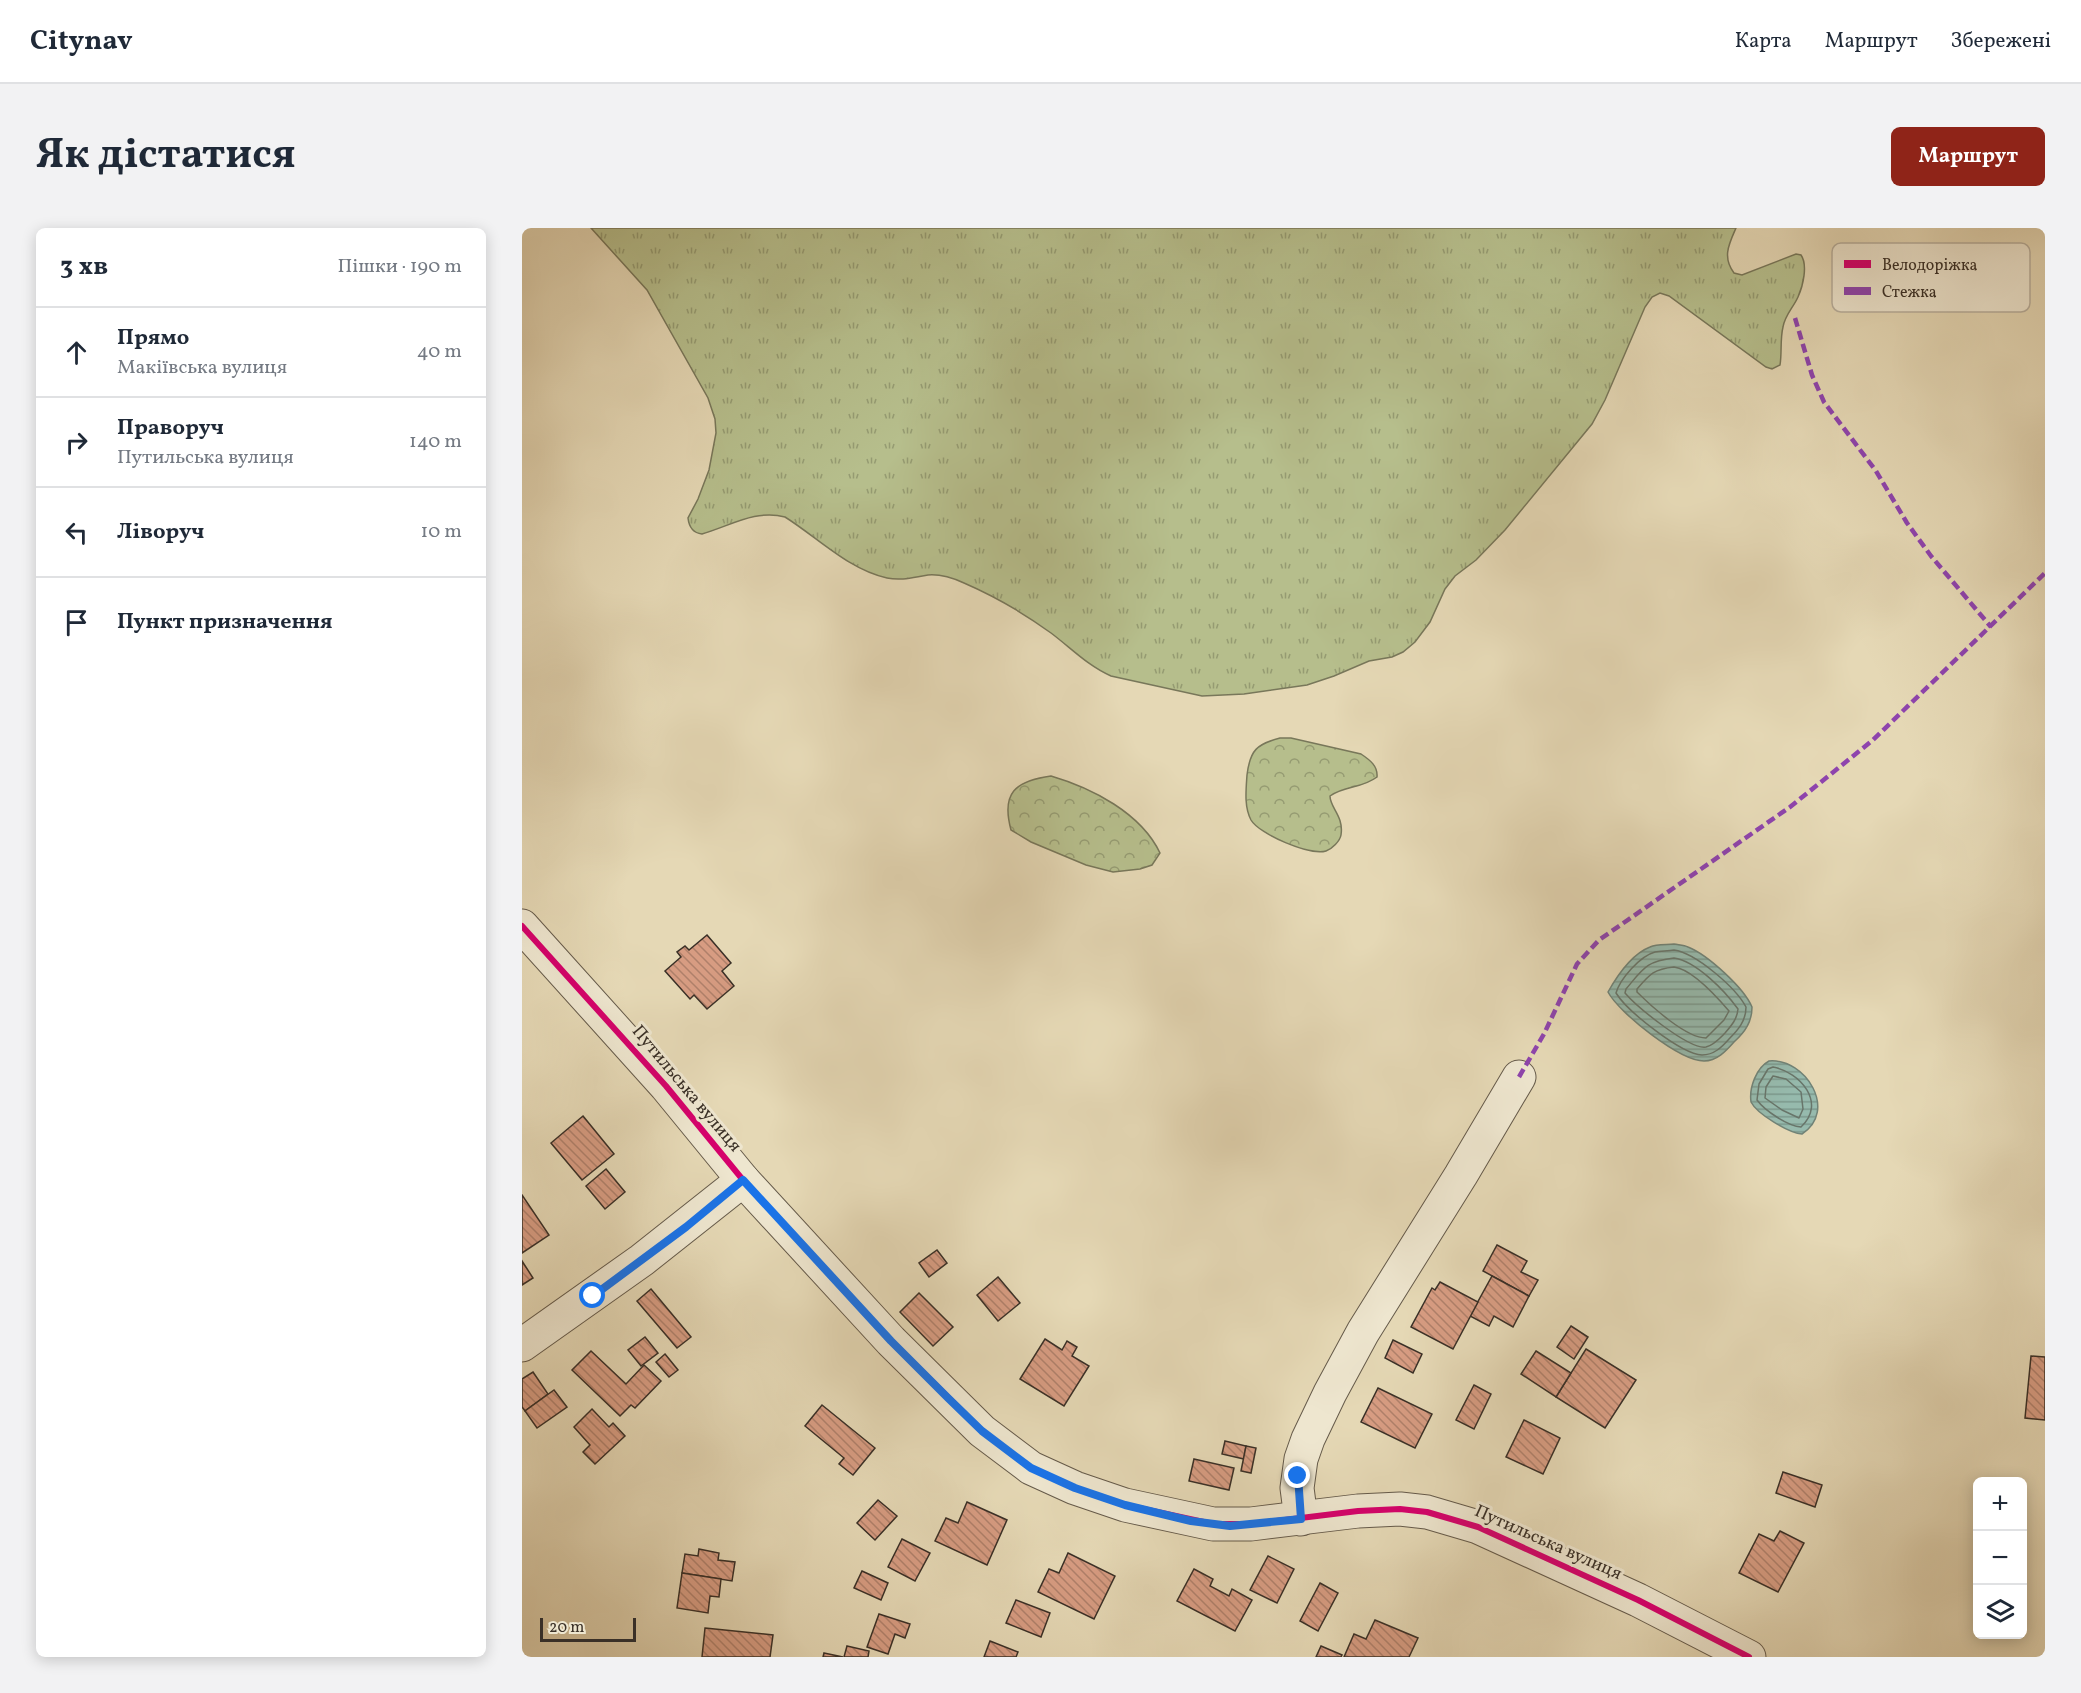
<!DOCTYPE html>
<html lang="uk">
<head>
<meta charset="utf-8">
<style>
  body { margin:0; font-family:Vollkorn,serif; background:#f2f2f3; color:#1f2937 }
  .controls { position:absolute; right:18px; bottom:18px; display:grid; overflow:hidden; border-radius:9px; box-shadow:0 3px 15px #0003 }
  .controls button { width:54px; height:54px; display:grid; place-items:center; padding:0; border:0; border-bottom:2px solid #e0e1e3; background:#fff; color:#1f2937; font:30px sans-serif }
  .scale { position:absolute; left:18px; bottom:15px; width:96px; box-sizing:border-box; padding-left:6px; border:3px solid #3a3027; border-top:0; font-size:16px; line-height:21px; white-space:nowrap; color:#3a3027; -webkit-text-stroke:4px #eee6cf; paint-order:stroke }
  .stop { position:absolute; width:18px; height:18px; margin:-14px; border:4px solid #1a73e8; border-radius:50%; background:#fff }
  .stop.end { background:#1a73e8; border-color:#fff; box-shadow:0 2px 6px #0008 }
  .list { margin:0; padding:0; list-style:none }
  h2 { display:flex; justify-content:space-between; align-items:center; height:78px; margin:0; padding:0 24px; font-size:26px }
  h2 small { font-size:20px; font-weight:400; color:#747a83 }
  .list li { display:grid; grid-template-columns:39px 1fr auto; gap:18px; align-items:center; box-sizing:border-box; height:90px; padding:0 24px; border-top:2px solid #e0e1e3 }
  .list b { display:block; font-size:22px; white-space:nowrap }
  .list p { margin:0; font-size:20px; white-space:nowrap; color:#747a83 }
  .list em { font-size:20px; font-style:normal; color:#747a83 }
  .icon { flex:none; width:33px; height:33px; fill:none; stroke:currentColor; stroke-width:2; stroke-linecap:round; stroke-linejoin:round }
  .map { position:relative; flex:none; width:1523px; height:1429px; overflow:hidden; border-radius:9px }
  header { display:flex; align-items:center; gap:36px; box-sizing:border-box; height:84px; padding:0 30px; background:#fff; border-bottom:2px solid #e0e1e3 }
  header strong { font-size:28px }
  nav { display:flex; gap:33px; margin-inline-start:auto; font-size:21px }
  .intro { display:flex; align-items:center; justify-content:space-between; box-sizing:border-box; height:144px; padding:0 36px }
  h1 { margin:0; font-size:42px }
  .button { padding:15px 27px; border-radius:9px; background:#8f2418; color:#fff; font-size:21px; font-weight:700 }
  main { display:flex; gap:36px; padding:0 36px }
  aside { flex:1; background:#fff; border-radius:9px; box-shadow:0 3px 15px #0003 }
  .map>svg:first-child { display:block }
  .grass { fill:url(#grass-tufts); stroke:#78775a; stroke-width:1.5 }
  .forest { fill:url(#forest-crowns); stroke:#78775a; stroke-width:1.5 }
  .water { fill:url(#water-rules); stroke:#718377; stroke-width:1.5 }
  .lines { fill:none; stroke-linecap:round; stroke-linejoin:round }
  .shore { stroke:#68756a; stroke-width:1.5 }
  .building { fill:url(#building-back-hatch); stroke:#3a3027; stroke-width:1.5 }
  .minor-casing { stroke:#655a4a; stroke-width:35 }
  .minor { stroke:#eee6cf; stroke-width:33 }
  .quiet { stroke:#8e44ad; stroke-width:4.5; stroke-dasharray:9 4.5; stroke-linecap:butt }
  .cycleway-casing { stroke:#eee6cf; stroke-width:10 }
  .cycleway { stroke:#d6006c; stroke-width:6 }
  .route { stroke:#1a73e8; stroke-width:8 }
  .labels { text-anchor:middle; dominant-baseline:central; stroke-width:6; stroke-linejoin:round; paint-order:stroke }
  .street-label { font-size:18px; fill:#3a3027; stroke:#eee6cf }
  .key { fill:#eee6cf; stroke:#b8af9d; stroke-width:1.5 }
  .key-label { font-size:16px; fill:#3a3027 }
</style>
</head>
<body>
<header>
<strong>Citynav</strong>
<nav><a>Карта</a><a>Маршрут</a><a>Збережені</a></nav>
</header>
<div class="intro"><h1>Як дістатися</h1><a class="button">Маршрут</a></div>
<main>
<aside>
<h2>3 хв<small>Пішки · 190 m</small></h2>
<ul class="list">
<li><svg class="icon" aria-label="ahead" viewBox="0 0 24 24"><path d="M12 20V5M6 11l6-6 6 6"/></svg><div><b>Прямо</b><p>Макіївська вулиця</p></div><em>40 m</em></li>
<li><svg class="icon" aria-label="right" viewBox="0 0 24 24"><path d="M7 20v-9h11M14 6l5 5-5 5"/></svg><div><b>Праворуч</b><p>Путильська вулиця</p></div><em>140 m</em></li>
<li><svg class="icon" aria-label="left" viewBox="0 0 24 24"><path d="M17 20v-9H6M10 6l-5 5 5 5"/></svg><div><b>Ліворуч</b></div><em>10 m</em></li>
<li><svg class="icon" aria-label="arrive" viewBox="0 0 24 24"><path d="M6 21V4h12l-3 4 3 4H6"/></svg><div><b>Пункт призначення</b></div></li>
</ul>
</aside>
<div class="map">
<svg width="1523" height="1429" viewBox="0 0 1523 1429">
  <defs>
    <pattern id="grass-tufts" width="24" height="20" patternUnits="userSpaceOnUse" patternTransform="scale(1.5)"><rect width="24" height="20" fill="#b6be8c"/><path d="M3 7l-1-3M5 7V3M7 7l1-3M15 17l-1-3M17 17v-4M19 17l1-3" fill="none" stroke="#959b72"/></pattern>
    <pattern id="forest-crowns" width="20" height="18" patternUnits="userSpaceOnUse" patternTransform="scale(1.5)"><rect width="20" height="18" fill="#b6be8c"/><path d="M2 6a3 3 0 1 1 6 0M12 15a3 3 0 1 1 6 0" fill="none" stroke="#959b72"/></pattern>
    <pattern id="water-rules" width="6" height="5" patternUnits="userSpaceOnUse" patternTransform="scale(1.5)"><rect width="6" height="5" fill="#96baad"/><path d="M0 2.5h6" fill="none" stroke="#7b988d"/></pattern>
    <pattern id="building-back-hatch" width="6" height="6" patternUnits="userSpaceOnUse" patternTransform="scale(1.5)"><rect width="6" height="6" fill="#d79c82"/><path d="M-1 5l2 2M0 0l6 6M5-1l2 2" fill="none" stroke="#af806a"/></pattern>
  </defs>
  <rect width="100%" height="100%" fill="#e5d8b5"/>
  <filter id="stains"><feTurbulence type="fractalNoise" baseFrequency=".00333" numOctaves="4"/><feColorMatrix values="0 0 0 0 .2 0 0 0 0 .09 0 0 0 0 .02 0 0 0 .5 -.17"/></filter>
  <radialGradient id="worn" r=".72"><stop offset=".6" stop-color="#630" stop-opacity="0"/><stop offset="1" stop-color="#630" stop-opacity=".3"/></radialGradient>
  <path class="grass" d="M69,0H1214C1207,16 1200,29 1212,45L1220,47L1274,26L1279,27C1286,37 1281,58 1276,69C1271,80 1263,87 1261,99C1258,111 1260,125 1258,137L1250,141L1244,139L1147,68L1138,65L1130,69L1123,79L1083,172L1070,196L983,302L954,332L933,348L923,361L908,394L893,414L881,424L870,429L847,433L812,448L785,457L722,466L680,468L589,448C566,438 549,420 529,405C503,386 472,368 442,355C431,350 418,346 406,347C392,349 380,353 365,350C327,342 295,309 263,289C234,281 208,298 180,306C171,305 167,299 166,290L176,271L187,242L194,205L193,191L186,170L125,62Z"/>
  <g class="forest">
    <path d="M758,510H769L839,526C848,532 856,538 855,549C839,561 824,557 808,568C808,580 822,588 819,607C818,613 810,621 804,623C788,628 737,606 729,592C722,579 724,562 725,547C728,522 735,516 758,510Z"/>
    <path d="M529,548C570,560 619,585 638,625L630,637L618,641L591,644L564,637L509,614L489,602C479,565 493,553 529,548Z"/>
  </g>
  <g class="water">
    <path d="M1152,716C1157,717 1162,717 1166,719C1186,727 1222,760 1230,779C1230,794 1223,804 1212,814C1204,823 1195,833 1182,833C1158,833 1097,785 1086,764C1095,748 1110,726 1128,719C1135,716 1145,717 1152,716Z"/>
    <path d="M1247,833C1284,830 1316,883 1280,906C1267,905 1235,886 1229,874C1227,860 1234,840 1247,833Z"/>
  </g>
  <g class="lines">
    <g class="shore">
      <path d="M1152,722C1174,725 1214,760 1224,779C1224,793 1216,802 1207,811C1200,819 1192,827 1180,827C1159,826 1105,783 1094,765C1098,751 1118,728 1133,724C1139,723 1146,723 1152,722Z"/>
      <path d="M1152,730C1174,733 1203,763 1216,781C1215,791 1210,797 1203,805C1198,810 1192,817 1184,819C1167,822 1114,778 1103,765L1104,761C1121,741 1124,733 1152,730Z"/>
      <path d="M1152,739C1170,741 1195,769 1207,783L1202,792L1184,810C1164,810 1129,778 1115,764V761C1128,746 1132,741 1152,739Z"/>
      <path d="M1251,839C1278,844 1305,875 1279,899C1266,898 1243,883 1235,872L1237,856L1246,841Z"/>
      <path d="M1251,848L1264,851L1279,864L1281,881L1277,890L1260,882L1243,870L1244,859Z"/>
    </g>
  </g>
  <g class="building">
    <path d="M185,707L209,735L200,743L212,758L185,781L172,767L168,771L143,743L159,729L155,724L163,718L167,722Z"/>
    <path d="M61,888L92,926L60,952L29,915Z"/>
    <path d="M84,941L103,964L83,981L64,958Z"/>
    <path d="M0,967L27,1007L0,1025Z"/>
    <path d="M975,1017L1005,1033L999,1044L1016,1052L1007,1068L961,1043Z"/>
    <path d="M415,1022L425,1035L407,1049L397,1035Z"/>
    <path d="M0,1033L11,1050L0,1057Z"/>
    <path d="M970,1048L1007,1068L991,1099L972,1088L967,1098L948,1088Z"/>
    <path d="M476,1049L498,1075L476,1093L455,1067Z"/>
    <path d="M918,1054L956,1074L931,1121L889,1099L910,1060L913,1062Z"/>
    <path d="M129,1061L169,1109L155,1120L115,1073Z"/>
    <path d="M397,1065L431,1099L411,1118L378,1084Z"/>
    <path d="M1049,1098L1066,1109L1052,1131L1035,1119Z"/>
    <path d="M123,1109L136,1125L119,1138L106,1122Z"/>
    <path d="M523,1111L540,1122L545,1113L555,1119L550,1128L567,1138L542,1178L498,1151Z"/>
    <path d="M871,1112L900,1126L891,1145L863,1130Z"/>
    <path d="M1064,1121L1114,1152L1083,1200L1034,1169Z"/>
    <path d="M69,1123L104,1156L122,1137L139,1153L113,1180L109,1177L98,1188L50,1142Z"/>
    <path d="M1014,1123L1049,1145L1034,1169L999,1146Z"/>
    <path d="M143,1126L156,1142L147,1149L134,1134Z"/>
    <path d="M1509,1128L1523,1129V1192L1503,1190Z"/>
    <path d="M11,1144L26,1166L3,1183L0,1179V1151Z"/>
    <path d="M952,1157L969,1166L952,1201L934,1192Z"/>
    <path d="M856,1160L910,1186L893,1220L839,1194Z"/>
    <path d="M32,1162L45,1179L15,1200L3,1183Z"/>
    <path d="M300,1177L353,1220L331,1247L317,1236L322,1230L283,1198Z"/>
    <path d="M70,1181L87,1199L91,1195L103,1208L73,1236L61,1224L68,1217L52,1199Z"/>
    <path d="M1002,1192L1038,1210L1021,1246L984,1229Z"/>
    <path d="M703,1213L724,1218L722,1231L700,1226Z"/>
    <path d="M724,1218L734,1220L729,1245L719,1243Z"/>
    <path d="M672,1231L712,1240L707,1262L667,1253Z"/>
    <path d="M1261,1244L1300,1257L1293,1279L1254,1265Z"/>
    <path d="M356,1272L375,1288L353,1312L335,1295Z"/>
    <path d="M445,1274L485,1292L465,1337L413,1313L424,1290L436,1295Z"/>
    <path d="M1258,1303L1282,1315L1256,1364L1217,1345L1237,1306L1252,1313Z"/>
    <path d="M380,1311L408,1325L393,1353L366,1339Z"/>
    <path d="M177,1321L197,1325L196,1332L213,1334L210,1353L160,1345L163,1326L176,1328Z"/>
    <path d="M546,1325L593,1348L572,1391L516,1364L527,1341L537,1345Z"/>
    <path d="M746,1328L772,1341L755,1375L728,1362Z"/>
    <path d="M672,1341L691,1351L688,1358L707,1368L710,1361L730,1372L713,1403L655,1373Z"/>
    <path d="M340,1343L366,1355L359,1372L332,1360Z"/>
    <path d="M160,1345L199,1351L197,1369L188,1368L186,1385L155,1380Z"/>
    <path d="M798,1355L816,1365L796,1403L778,1393Z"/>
    <path d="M494,1372L528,1385L519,1409L484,1395Z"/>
    <path d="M357,1386L388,1396L383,1410L373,1406L366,1426L345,1419Z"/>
    <path d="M853,1392L896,1410L887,1429H822L832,1406L844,1411Z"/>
    <path d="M183,1400L251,1407L248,1429H180Z"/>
    <path d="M468,1413L496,1424L494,1429H462Z"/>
    <path d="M325,1418L347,1423L346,1429H322Z"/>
    <path d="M799,1418L820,1427L819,1429H794Z"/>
    <path d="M302,1425L321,1429H301Z"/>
  </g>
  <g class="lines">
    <g class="minor-casing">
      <g id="minor">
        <path d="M0,698L144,858L221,952L369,1113L460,1203L509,1240L553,1260L603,1277L691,1296H729L836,1283L878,1281L905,1284L956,1299L1116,1372L1227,1429"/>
        <path d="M0,1117L120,1032L221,952"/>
        <path d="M779,1291L775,1260L779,1231L786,1211L808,1165L841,1104L939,947L997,849"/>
      </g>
    </g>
    <use href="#minor" class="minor"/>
    <g class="quiet">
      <path d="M1273,90L1290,147L1302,174L1354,243L1385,295L1409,328L1469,399"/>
      <path d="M997,849L1022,806L1055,736L1077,712L1268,579L1351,512L1523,345"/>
    </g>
    <g class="cycleway-casing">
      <path id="cycleway" d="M0,698L144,858L221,952L369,1113L460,1203L509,1240L553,1260L603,1277L691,1296H729L836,1283L878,1281L905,1284L956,1299L1116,1372L1227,1429"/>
    </g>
    <use href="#cycleway" class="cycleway"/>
  </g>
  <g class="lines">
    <path class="route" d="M71,1068L164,999L221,952L369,1113L426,1170L460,1203L509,1240L553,1260L603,1277L669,1293L708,1298L779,1291L776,1248"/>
  </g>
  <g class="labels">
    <g class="street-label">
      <text transform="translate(164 861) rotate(50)">Путильська вулиця</text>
      <text transform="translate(1026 1315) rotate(24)">Путильська вулиця</text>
    </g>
  </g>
  <rect x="1310" y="15" width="198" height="69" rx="9" class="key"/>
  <rect x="1322" y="32" width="27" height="8" fill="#d6006c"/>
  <rect x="1322" y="59" width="27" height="8" fill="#8e44ad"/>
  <g class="key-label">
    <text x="1360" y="42">Велодоріжка</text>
    <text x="1360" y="69">Стежка</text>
  </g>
  <rect width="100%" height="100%" filter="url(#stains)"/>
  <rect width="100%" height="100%" fill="url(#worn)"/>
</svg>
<div class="controls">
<button>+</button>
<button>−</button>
<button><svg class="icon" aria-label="layers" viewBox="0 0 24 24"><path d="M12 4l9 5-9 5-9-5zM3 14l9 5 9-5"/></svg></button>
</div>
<div class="scale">20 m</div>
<div class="stop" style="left:71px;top:1068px"></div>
<div class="stop end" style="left:776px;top:1248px"></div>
</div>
</main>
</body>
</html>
